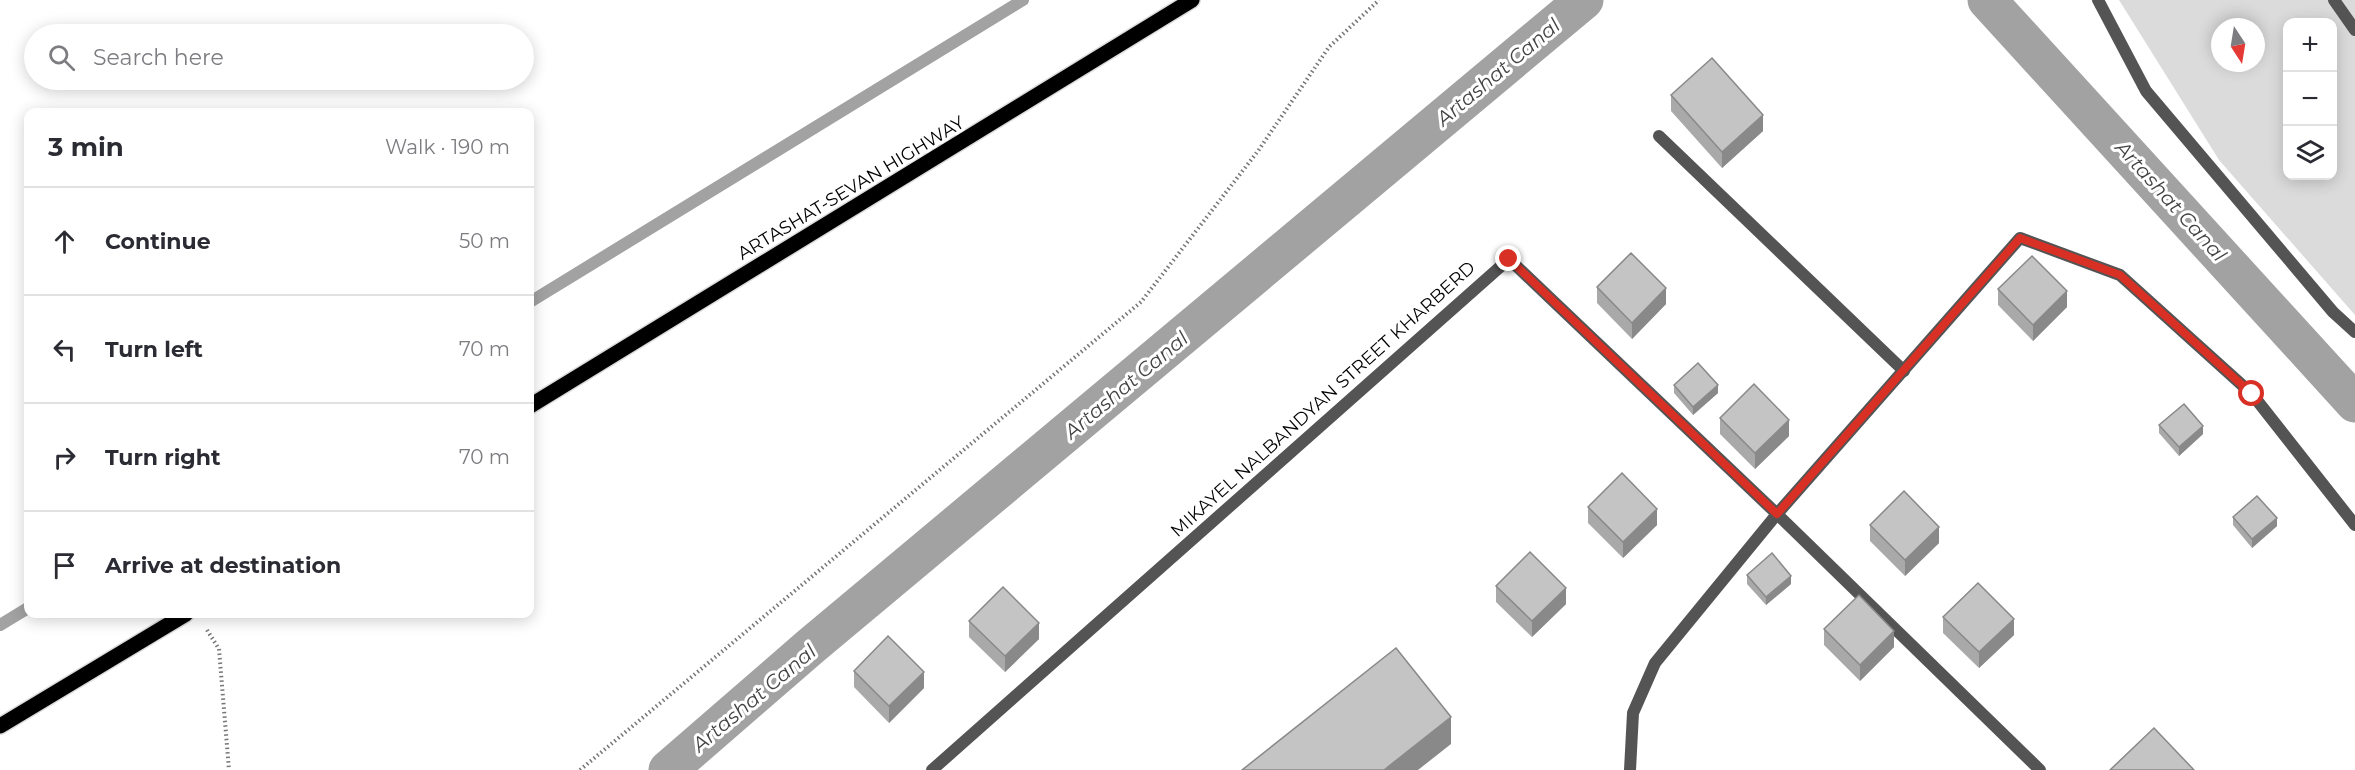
<!DOCTYPE html>
<html lang="en">
<head>
<meta charset="utf-8">
<style>
  body { margin:0; font-family:Montserrat,sans-serif; background:#f2f2f3; color:#2b2b33 }
  .controls { position:absolute; right:18px; top:18px; display:grid; overflow:hidden; border-radius:12px; box-shadow:0 3px 15px #0003 }
  .controls button { width:54px; height:54px; display:grid; place-items:center; padding:0; border:0; border-bottom:2px solid #e1e1e2; background:#fff; color:#2b2b33; font:30px sans-serif }
  .compass { position:absolute; left:2211px; top:18px; width:54px; height:54px; border-radius:50%; background:#fff; box-shadow:0 3px 15px #0003; rotate:168deg }
  .stop { position:absolute; width:18px; height:18px; margin:-14px; border:4px solid #d93025; border-radius:50%; background:#fff }
  .stop.end { background:#d93025; border-color:#fff; box-shadow:0 2px 6px #0008 }
  .list { margin:0; padding:0; list-style:none }
  h2 { display:flex; justify-content:space-between; align-items:center; height:78px; margin:0; padding:0 24px; font-size:26px }
  h2 small { font-size:20px; font-weight:400; color:#7c7c81 }
  .list li { display:grid; grid-template-columns:39px 1fr auto; gap:18px; align-items:center; box-sizing:border-box; height:108px; padding:0 24px; border-top:2px solid #e1e1e2 }
  .list b { display:block; font-size:22px; white-space:nowrap }
  .list em { font-size:20px; font-style:normal; color:#7c7c81 }
  .icon { flex:none; width:33px; height:33px; fill:none; stroke:currentColor; stroke-width:2; stroke-linecap:round; stroke-linejoin:round }
  .map { position:relative; flex:none; width:2355px; height:770px; overflow:hidden }
  .search { position:absolute; background:#fff; box-shadow:0 3px 15px #0003; left:24px; top:24px; width:510px; height:66px; display:flex; align-items:center; gap:15px; box-sizing:border-box; padding:0 21px; border-radius:33px; color:#7c7c81; font-size:22px }
  .panel { position:absolute; background:#fff; box-shadow:0 3px 15px #0003; left:24px; top:108px; width:510px; height:510px; border-radius:12px }
  .map>svg:first-child { display:block }
  .green { fill:#dbdbdb; fill-rule:evenodd }
  .lines { fill:none; stroke-linecap:round; stroke-linejoin:round }
  .stream { stroke:#a2a2a2; stroke-width:12 }
  .canal { stroke:#a2a2a2; stroke-width:39 }
  .primary-casing { stroke:#dbdbdb; stroke-width:18 }
  .path { stroke:#767676; stroke-width:4; stroke-dasharray:1.5 3; stroke-linecap:butt }
  .lane { stroke:#545454; stroke-width:12 }
  .street { stroke:#545454; stroke-width:12 }
  .primary { stroke:#000; stroke-width:15 }
  .wall { fill:#a9a9a9 }
  .shaded-wall { fill:#898989 }
  .building { fill:#c4c4c4; stroke:#898989; stroke-width:1.5 }
  .route { stroke:#d93025; stroke-width:8 }
  .labels { text-anchor:middle; dominant-baseline:central; stroke-width:6; stroke-linejoin:round; paint-order:stroke }
  .street-label { font-size:18px; fill:#000; stroke:#fff }
  .water-label { font-size:20px; font-style:italic; fill:#434343; stroke:#fff }
</style>
</head>
<body>
<div class="map">
<svg width="2355" height="770" viewBox="0 0 2355 770">
  <rect width="100%" height="100%" fill="#fff"/>
  <path class="green" d="M2119,0H2355V315L2219,160ZM2288,22H2332V176H2288ZM2220,27H2256V63H2220Z"/>
  <g class="lines">
    <g class="stream">
      <path d="M530,302L1023,0"/>
      <path d="M0,625L28,608"/>
    </g>
    <g class="canal">
      <path d="M1987,0L2355,403"/>
      <path d="M668,770L811,646L1584,0"/>
    </g>
    <g class="primary-casing">
      <g id="primary">
        <path d="M530,406L1192,0"/>
        <path d="M0,726L186,614"/>
      </g>
    </g>
    <g class="path">
      <path d="M207,630L219,649L229,770"/>
      <path d="M580,770L1141,302L1258,151L1329,47L1379,0"/>
    </g>
    <g class="lane">
      <path d="M2334,0L2355,30"/>
      <path d="M1659,136L1904,371"/>
    </g>
    <g class="street">
      <path d="M2098,0L2146,91L2333,312L2355,332"/>
      <path d="M932,770L1509,259L1777,514L2040,770"/>
      <path d="M1630,770L1633,713L1655,663L1777,514L2020,238L2120,275L2252,394L2355,525"/>
    </g>
    <use href="#primary" class="primary"/>
  </g>
  <g class="wall">
    <path d="M1671,95L1763,131L1722,168L1671,111Z"/>
    <path d="M1597,287L1666,304L1632,339L1597,303Z"/>
    <path d="M1998,289L2067,307L2033,341L1998,305Z"/>
    <path d="M1674,385L1718,393L1693,415L1674,393Z"/>
    <path d="M1720,418L1789,436L1755,469L1720,434Z"/>
    <path d="M2159,425L2203,434L2179,456L2159,433Z"/>
    <path d="M1588,507L1657,525L1623,558L1588,523Z"/>
    <path d="M2233,517L2277,526L2252,548L2233,525Z"/>
    <path d="M1870,525L1939,543L1905,576L1870,541Z"/>
    <path d="M1747,575L1791,584L1766,605L1747,584Z"/>
    <path d="M1496,586L1566,604L1532,637L1496,602Z"/>
    <path d="M1943,617L2014,635L1979,668L1943,633Z"/>
    <path d="M969,621L1039,639L1005,672L969,637Z"/>
    <path d="M1824,629L1894,647L1860,681L1824,645Z"/>
    <path d="M854,671L924,688L889,723L854,687Z"/>
  </g>
  <g class="shaded-wall">
    <path d="M1763,115V131L1722,168V152Z"/>
    <path d="M1666,288V304L1632,339V323Z"/>
    <path d="M2067,291V307L2033,341V325Z"/>
    <path d="M1718,385V393L1693,415V407Z"/>
    <path d="M1789,420V436L1755,469V453Z"/>
    <path d="M2203,426V434L2179,456V447Z"/>
    <path d="M1657,509V525L1623,558V542Z"/>
    <path d="M2277,518V526L2252,548V539Z"/>
    <path d="M1939,527V543L1905,576V560Z"/>
    <path d="M1791,576V584L1766,605V597Z"/>
    <path d="M1566,588V604L1532,637V621Z"/>
    <path d="M2014,619V635L1979,668V652Z"/>
    <path d="M1039,623V639L1005,672V656Z"/>
    <path d="M1894,631V647L1860,681V665Z"/>
    <path d="M924,672V688L889,723V706Z"/>
    <path d="M1451,717V744L1418,770H1384Z"/>
  </g>
  <g class="building">
    <path d="M1712,58L1763,115L1722,152L1671,95Z"/>
    <path d="M1631,253L1666,288L1632,323L1597,287Z"/>
    <path d="M2032,256L2067,291L2033,325L1998,289Z"/>
    <path d="M1698,363L1718,385L1693,407L1674,385Z"/>
    <path d="M1754,384L1789,420L1755,453L1720,418Z"/>
    <path d="M2184,404L2203,426L2179,447L2159,425Z"/>
    <path d="M1622,473L1657,509L1623,542L1588,507Z"/>
    <path d="M1904,491L1939,527L1905,560L1870,525Z"/>
    <path d="M2257,496L2277,518L2252,539L2233,517Z"/>
    <path d="M1530,552L1566,588L1532,621L1496,586Z"/>
    <path d="M1772,553L1791,576L1766,597L1747,575Z"/>
    <path d="M1978,583L2014,619L1979,652L1943,617Z"/>
    <path d="M1003,587L1039,623L1005,656L969,621Z"/>
    <path d="M1859,595L1894,631L1860,665L1824,629Z"/>
    <path d="M888,636L924,672L889,706L854,671Z"/>
    <path d="M1396,648L1451,717L1384,770H1242Z"/>
    <path d="M2154,728L2194,770H2110Z"/>
  </g>
  <g class="lines">
    <path class="route" d="M1509,259L1777,514L2020,238L2120,275L2252,394"/>
  </g>
  <g class="labels">
    <g class="street-label">
      <text transform="translate(851 188) rotate(-31)">ARTASHAT-SEVAN HIGHWAY</text>
      <text transform="translate(1323 399) rotate(-42)">MIKAYEL NALBANDYAN STREET KHARBERD</text>
    </g>
    <g class="water-label">
      <text transform="translate(1498 72) rotate(-40)">Artashat Canal</text>
      <text transform="translate(2171 201) rotate(48)">Artashat Canal</text>
      <text transform="translate(1126 385) rotate(-40)">Artashat Canal</text>
      <text transform="translate(754 698) rotate(-40)">Artashat Canal</text>
    </g>
  </g>
</svg>
<div class="controls">
<button>+</button>
<button>−</button>
<button><svg class="icon" aria-label="layers" viewBox="0 0 24 24"><path d="M12 4l9 5-9 5-9-5zM3 14l9 5 9-5"/></svg></button>
</div>
<svg class="compass" viewBox="-18 -18 36 36"><path d="M0-13l5 13h-10z" fill="#e53935"/><path d="M0 13l5-13h-10z" fill="#7c7c81"/></svg>
<div class="stop" style="left:2252px;top:394px"></div>
<div class="stop end" style="left:1509px;top:259px"></div>
<div class="search"><svg class="icon" aria-label="search" viewBox="0 0 24 24"><circle cx="10" cy="10" r="6"/><path d="M15 15l6 6"/></svg>Search here</div>
<section class="panel">
<h2>3 min<small>Walk · 190 m</small></h2>
<ul class="list">
<li><svg class="icon" aria-label="ahead" viewBox="0 0 24 24"><path d="M12 20V5M6 11l6-6 6 6"/></svg><div><b>Continue</b></div><em>50 m</em></li>
<li><svg class="icon" aria-label="left" viewBox="0 0 24 24"><path d="M17 20v-9H6M10 6l-5 5 5 5"/></svg><div><b>Turn left</b></div><em>70 m</em></li>
<li><svg class="icon" aria-label="right" viewBox="0 0 24 24"><path d="M7 20v-9h11M14 6l5 5-5 5"/></svg><div><b>Turn right</b></div><em>70 m</em></li>
<li><svg class="icon" aria-label="arrive" viewBox="0 0 24 24"><path d="M6 21V4h12l-3 4 3 4H6"/></svg><div><b>Arrive at destination</b></div></li>
</ul>
</section>
</div>
</body>
</html>
